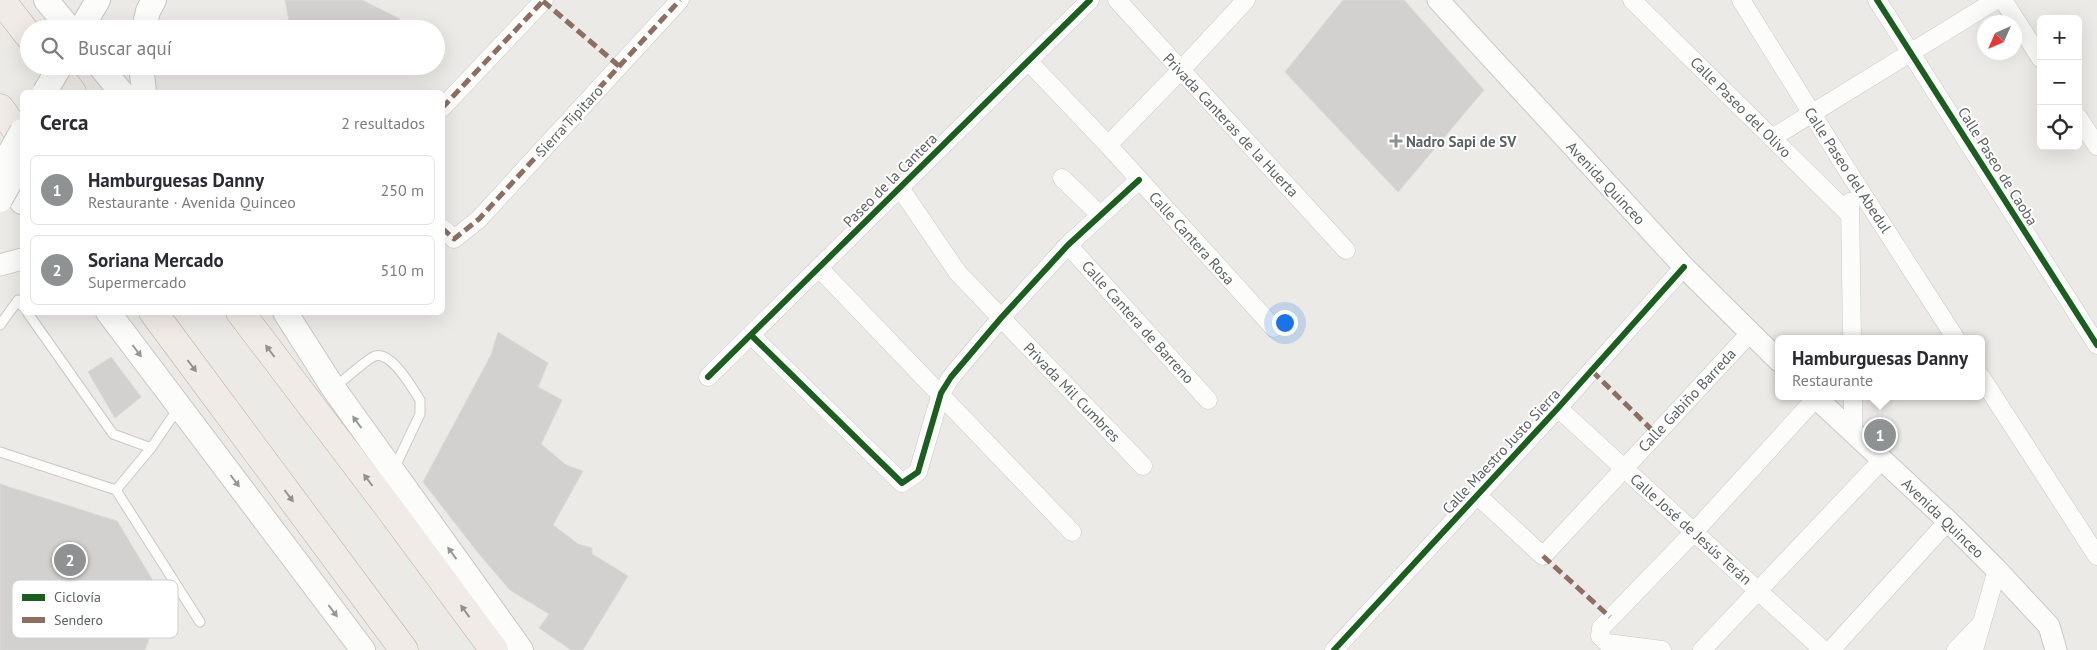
<!DOCTYPE html>
<html lang="es">
<head>
<meta charset="utf-8">
<style>
  body { margin:0; font-family:"PT Sans",sans-serif; background:#f7f7f7; color:#2b2b33 }
  .controls { position:absolute; right:15px; top:15px; display:grid; overflow:hidden; border-radius:8px; box-shadow:0 5px 20px #0002 }
  .controls button { width:45px; height:45px; display:grid; place-items:center; padding:0; border:0; border-bottom:1px solid #e1e1e2; background:#fff; color:#2b2b33; font:25px sans-serif }
  .compass { position:absolute; left:1977px; top:15px; width:45px; height:45px; border-radius:50%; background:#fff; box-shadow:0 5px 20px #0002; rotate:225deg }
  .you { position:absolute; left:1284px; top:322px; width:18px; height:18px; margin:-12px; border:4px solid #fff; border-radius:50%; background:#1a73e8; box-shadow:0 0 0 8px #1a73e833 }
  .badge { display:grid; place-items:center; width:32px; height:32px; border-radius:50%; background:#8f9292; color:#fff; font-size:16px; font-weight:700 }
  .pin { position:absolute; translate:-50% -50%; border:2px solid #fff; box-shadow:0 1px 5px #0006 }
  .popup { position:absolute; left:1775px; top:335px; width:210px; height:65px; box-sizing:border-box; display:grid; place-content:center; border-radius:8px; background:#fff; filter:drop-shadow(0 1px 4px #0005); font-size:16px; white-space:nowrap; color:#7c7c81 }
  .popup b { font-size:19px; color:#2b2b33 }
  .popup::after { content:''; position:absolute; left:50%; top:100%; margin-left:-10px; border:10px solid transparent; border-top-color:#fff }
  .list { margin:0; padding:0; list-style:none }
  h2 { display:flex; justify-content:space-between; align-items:center; height:65px; margin:0; padding:0 20px; font-size:21px }
  h2 small { font-size:16px; font-weight:400; color:#7c7c81 }
  .list li { display:grid; grid-template-columns:32px 1fr auto; gap:15px; align-items:center; box-sizing:border-box; height:70px; margin:0 10px 10px; padding:0 10px; border:1px solid #e1e1e2; border-radius:8px }
  .list b { display:block; font-size:19px; white-space:nowrap }
  .list p { margin:0; font-size:16px; white-space:nowrap; color:#7c7c81 }
  .list em { font-size:16px; font-style:normal; color:#7c7c81 }
  .icon { flex:none; width:28px; height:28px; fill:none; stroke:currentColor; stroke-width:2; stroke-linecap:round; stroke-linejoin:round }
  .map { position:relative; flex:none; width:2097px; height:650px; overflow:hidden }
  .search { position:absolute; background:#fff; box-shadow:0 5px 20px #0002; left:20px; top:20px; width:425px; height:55px; display:flex; align-items:center; gap:12px; box-sizing:border-box; padding:0 18px; border-radius:28px; color:#7c7c81; font-size:19px }
  .panel { position:absolute; background:#fff; box-shadow:0 5px 20px #0002; left:20px; top:90px; width:425px; height:225px; border-radius:8px }
  .map>svg:first-child { display:block }
  .building { fill:#d3d1d0; stroke:#dbd9d6 }
  .lines { fill:none; stroke-linecap:round; stroke-linejoin:round }
  .service-casing { stroke:#c8c8c7; stroke-width:11 }
  .minor-casing { stroke:#c8c8c7; stroke-width:19 }
  .tertiary-casing { stroke:#c8c8c7; stroke-width:23 }
  .secondary-casing { stroke:#c6c7c6; stroke-width:26 }
  .trunk-casing { stroke:#c1ac97; stroke-width:29 }
  .service { stroke:#fcfcfb; stroke-width:9 }
  .minor { stroke:#fcfcfb; stroke-width:18 }
  .tertiary { stroke:#fcfcfb; stroke-width:21 }
  .secondary { stroke:#fcfcfb; stroke-width:24 }
  .trunk { stroke:#f0ebe6; stroke-width:28 }
  .secondary-bridge-casing { stroke:#c6c7c6; stroke-width:26; stroke-linecap:butt }
  .secondary-bridge { stroke:#fcfcfb; stroke-width:24 }
  .quiet { stroke:#8d6e63; stroke-width:5; stroke-dasharray:10 5; stroke-linecap:butt }
  .cycleway-casing { stroke:#fff; stroke-width:9 }
  .cycleway { stroke:#1b5e20; stroke-width:6 }
  .oneway { fill:#959899 }
  .oneway2 { fill:#909292 }
  .poi-dot { fill:#8f9292; stroke:#fff; stroke-width:2 }
  .labels { text-anchor:middle; dominant-baseline:central; stroke-width:4; stroke-linejoin:round; paint-order:stroke }
  .street-label { font-size:15px; fill:#5d6264; stroke:#fff }
  .poi-label { font-size:15px; font-weight:bold; fill:#5d6264; stroke:#fff; text-anchor:start }
  .key { fill:#fff; stroke:#ced0d0; stroke-width:1 }
  .key-label { font-size:14px; fill:#5d6264 }
</style>
</head>
<body>
<div class="map">
<svg width="2097" height="650" viewBox="0 0 2097 650">
  <rect width="100%" height="100%" fill="#eceae7"/>
  <g class="building">
    <path d="M285,0H362L400,19L394,29H294L289,21Z"/>
    <path d="M1343,0H1404L1484,90L1398,192L1285,72Z"/>
    <path d="M498,332L548,363L538,387L562,400L541,444L566,465L583,471L553,525L578,544L592,548V554L628,576L583,650H571L539,628L549,614L510,590L479,554L423,482L491,355Z"/>
    <path d="M111,357L141,397L115,418L88,372Z"/>
    <path d="M0,484L117,521L164,599L145,650H0Z"/>
  </g>
  <g class="lines">
    <g class="service-casing">
      <g id="service">
        <path d="M27,312L113,434L151,448"/>
        <path d="M0,325L18,300L22,306"/>
        <path d="M335,387C343,381 368,358 375,356C392,351 412,388 420,400V414L394,469"/>
        <path d="M0,452L116,490L200,622"/>
        <path d="M116,490L151,448L179,407"/>
      </g>
    </g>
    <g class="minor-casing">
      <g id="minor">
        <path d="M1117,0L1346,250"/>
        <path d="M1632,0L1849,214"/>
        <path d="M1741,0L1851,176L1956,339"/>
        <path d="M1877,0L2097,345"/>
        <path d="M2003,0L2041,59"/>
        <path d="M1028,61L1108,145L1274,328"/>
        <path d="M442,108L544,0"/>
        <path d="M2078,117L2097,146"/>
        <path d="M1772,138L1996,0"/>
        <path d="M1108,145L1180,71L1246,0"/>
        <path d="M1062,178L1100,215"/>
        <path d="M900,188L958,273L1143,466"/>
        <path d="M1850,202L1852,339"/>
        <path d="M442,228L454,239L479,219L680,0"/>
        <path d="M1068,245L1208,400"/>
        <path d="M819,268L1072,532"/>
        <path d="M751,335L902,483L918,472L941,393L951,377L1001,318L1068,245L1139,180"/>
        <path d="M708,377L1090,0"/>
        <path d="M1981,377L2097,556"/>
        <path d="M1853,396V433"/>
        <path d="M1558,408L1823,650"/>
        <path d="M1477,495L1543,556L1750,333"/>
        <path d="M1334,650L1558,408L1684,267"/>
        <path d="M1662,650L1607,643L1600,636L1601,628L1694,532L1816,398"/>
        <path d="M1702,650L1882,460"/>
        <path d="M1831,650L1948,521"/>
        <path d="M1956,650L1980,625"/>
        <path d="M1974,650L1997,570"/>
      </g>
    </g>
    <g class="tertiary-casing">
      <g id="tertiary">
        <path d="M1438,0L1684,267L1779,361"/>
        <path d="M0,265L22,259"/>
        <path d="M1814,396L1948,521L1997,570L2049,626L2056,650"/>
      </g>
    </g>
    <g class="secondary-casing">
      <g id="secondary">
        <path d="M46,0L70,29"/>
        <path d="M81,29L98,0"/>
        <path d="M144,29L148,11L154,0"/>
        <path d="M100,66L121,92"/>
        <path d="M141,66L144,92"/>
        <path d="M0,173L22,202"/>
        <path d="M108,312L363,650"/>
        <path d="M285,312L334,389L521,650"/>
      </g>
    </g>
    <g class="trunk-casing">
      <g id="trunk">
        <path d="M1,0L29,36"/>
        <path d="M52,66L72,92"/>
        <path d="M0,108L22,138"/>
        <path d="M153,312L404,650"/>
        <path d="M240,312L386,504L494,650"/>
      </g>
    </g>
    <use href="#service" class="service"/>
    <use href="#minor" class="minor"/>
    <use href="#tertiary" class="tertiary"/>
    <use href="#secondary" class="secondary"/>
    <use href="#trunk" class="trunk"/>
    <g class="secondary-bridge-casing">
      <g id="secondary-bridge">
        <path d="M45,92L60,66"/>
        <path d="M0,171L22,131"/>
        <path d="M0,200L22,160"/>
      </g>
    </g>
    <use href="#secondary-bridge" class="secondary-bridge"/>
    <g class="quiet">
      <path d="M543,1L619,66"/>
      <path d="M442,108L544,0"/>
      <path d="M442,228L454,239L479,219L680,0"/>
      <path d="M1592,371L1656,434"/>
      <path d="M1543,556L1610,617"/>
    </g>
    <g class="cycleway-casing">
      <g id="cycleway">
        <path d="M1877,0L2097,345"/>
        <path d="M751,335L902,483L918,472L941,393L951,377L1001,318L1068,245L1139,180"/>
        <path d="M708,377L1090,0"/>
        <path d="M1334,650L1558,408L1684,267"/>
      </g>
    </g>
    <use href="#cycleway" class="cycleway"/>
  </g>
  <defs><path id="oneway-solid" d="M-6-.8H1V-3.2L6.5 0L1 3.2V.8H-6Z" transform="scale(1.25)"/></defs>
  <g class="oneway">
    <use href="#oneway-solid" transform="translate(137 351) rotate(53)"/>
    <use href="#oneway-solid" transform="translate(357 422) rotate(-126)"/>
    <use href="#oneway-solid" transform="translate(235 481) rotate(53)"/>
    <use href="#oneway-solid" transform="translate(452 553) rotate(-126)"/>
    <use href="#oneway-solid" transform="translate(333 611) rotate(53)"/>
  </g>
  <g class="oneway2">
    <use href="#oneway-solid" transform="translate(270 351) rotate(-127)"/>
    <use href="#oneway-solid" transform="translate(192 366) rotate(53)"/>
    <use href="#oneway-solid" transform="translate(368 480) rotate(-127)"/>
    <use href="#oneway-solid" transform="translate(289 496) rotate(53)"/>
    <use href="#oneway-solid" transform="translate(465 611) rotate(-126)"/>
  </g>
  <path class="poi-dot" d="M1393.5 133.5h5v5h5v5h-5v5h-5v-5h-5v-5h5z"/>
  <g class="labels">
    <g class="street-label">
      <text transform="translate(1741 107) rotate(45)">Calle Paseo del Olivo</text>
      <text transform="translate(569 121) rotate(-47)">Sierra Tipitaro</text>
      <text transform="translate(1231 125) rotate(47)">Privada Canteras de la Huerta</text>
      <text transform="translate(1998 166) rotate(58)">Calle Paseo de Caoba</text>
      <text transform="translate(1848 170) rotate(57)">Calle Paseo del Abedul</text>
      <text transform="translate(890 180) rotate(-45)">Paseo de la Cantera</text>
      <text transform="translate(1606 183) rotate(47)">Avenida Quinceo</text>
      <text transform="translate(1192 238) rotate(48)">Calle Cantera Rosa</text>
      <text transform="translate(1138 322) rotate(48)">Calle Cantera de Barreno</text>
      <text transform="translate(1072 392) rotate(46)">Privada Mil Cumbres</text>
      <text transform="translate(1687 400) rotate(-47)">Calle Gabiño Barreda</text>
      <text transform="translate(1501 451) rotate(-47)">Calle Maestro Justo Sierra</text>
      <text transform="translate(1943 518) rotate(44)">Avenida Quinceo</text>
      <text transform="translate(1691 529) rotate(42)">Calle José de Jesús Terán</text>
    </g>
    <g class="poi-label">
      <text x="1406" y="141">Nadro Sapi de SV</text>
    </g>
  </g>
  <rect x="12" y="580" width="166" height="58" rx="8" class="key"/>
  <rect x="22" y="594" width="23" height="7" fill="#1b5e20"/>
  <rect x="22" y="617" width="23" height="6" fill="#8d6e63"/>
  <g class="key-label">
    <text x="54" y="602">Ciclovía</text>
    <text x="54" y="625">Sendero</text>
  </g>
</svg>
<div class="controls">
<button>+</button>
<button>−</button>
<button><svg class="icon" aria-label="locate" viewBox="0 0 24 24"><circle cx="12" cy="12" r="6"/><path d="M12 2v4M12 18v4M2 12h4M18 12h4"/></svg></button>
</div>
<svg class="compass" viewBox="-18 -18 36 36"><path d="M0-13l5 13h-10z" fill="#e53935"/><path d="M0 13l5-13h-10z" fill="#7c7c81"/></svg>
<div class="you"></div>
<div class="pin badge" style="left:1880px;top:435px">1</div>
<div class="popup"><b>Hamburguesas Danny</b>Restaurante</div>
<div class="pin badge" style="left:70px;top:560px">2</div>
<div class="search"><svg class="icon" aria-label="search" viewBox="0 0 24 24"><circle cx="10" cy="10" r="6"/><path d="M15 15l6 6"/></svg>Buscar aquí</div>
<section class="panel">
<h2>Cerca<small>2 resultados</small></h2>
<ul class="list">
<li><span class="badge">1</span><div><b>Hamburguesas Danny</b><p>Restaurante · Avenida Quinceo</p></div><em>250 m</em></li>
<li><span class="badge">2</span><div><b>Soriana Mercado</b><p>Supermercado</p></div><em>510 m</em></li>
</ul>
</section>
</div>
</body>
</html>
